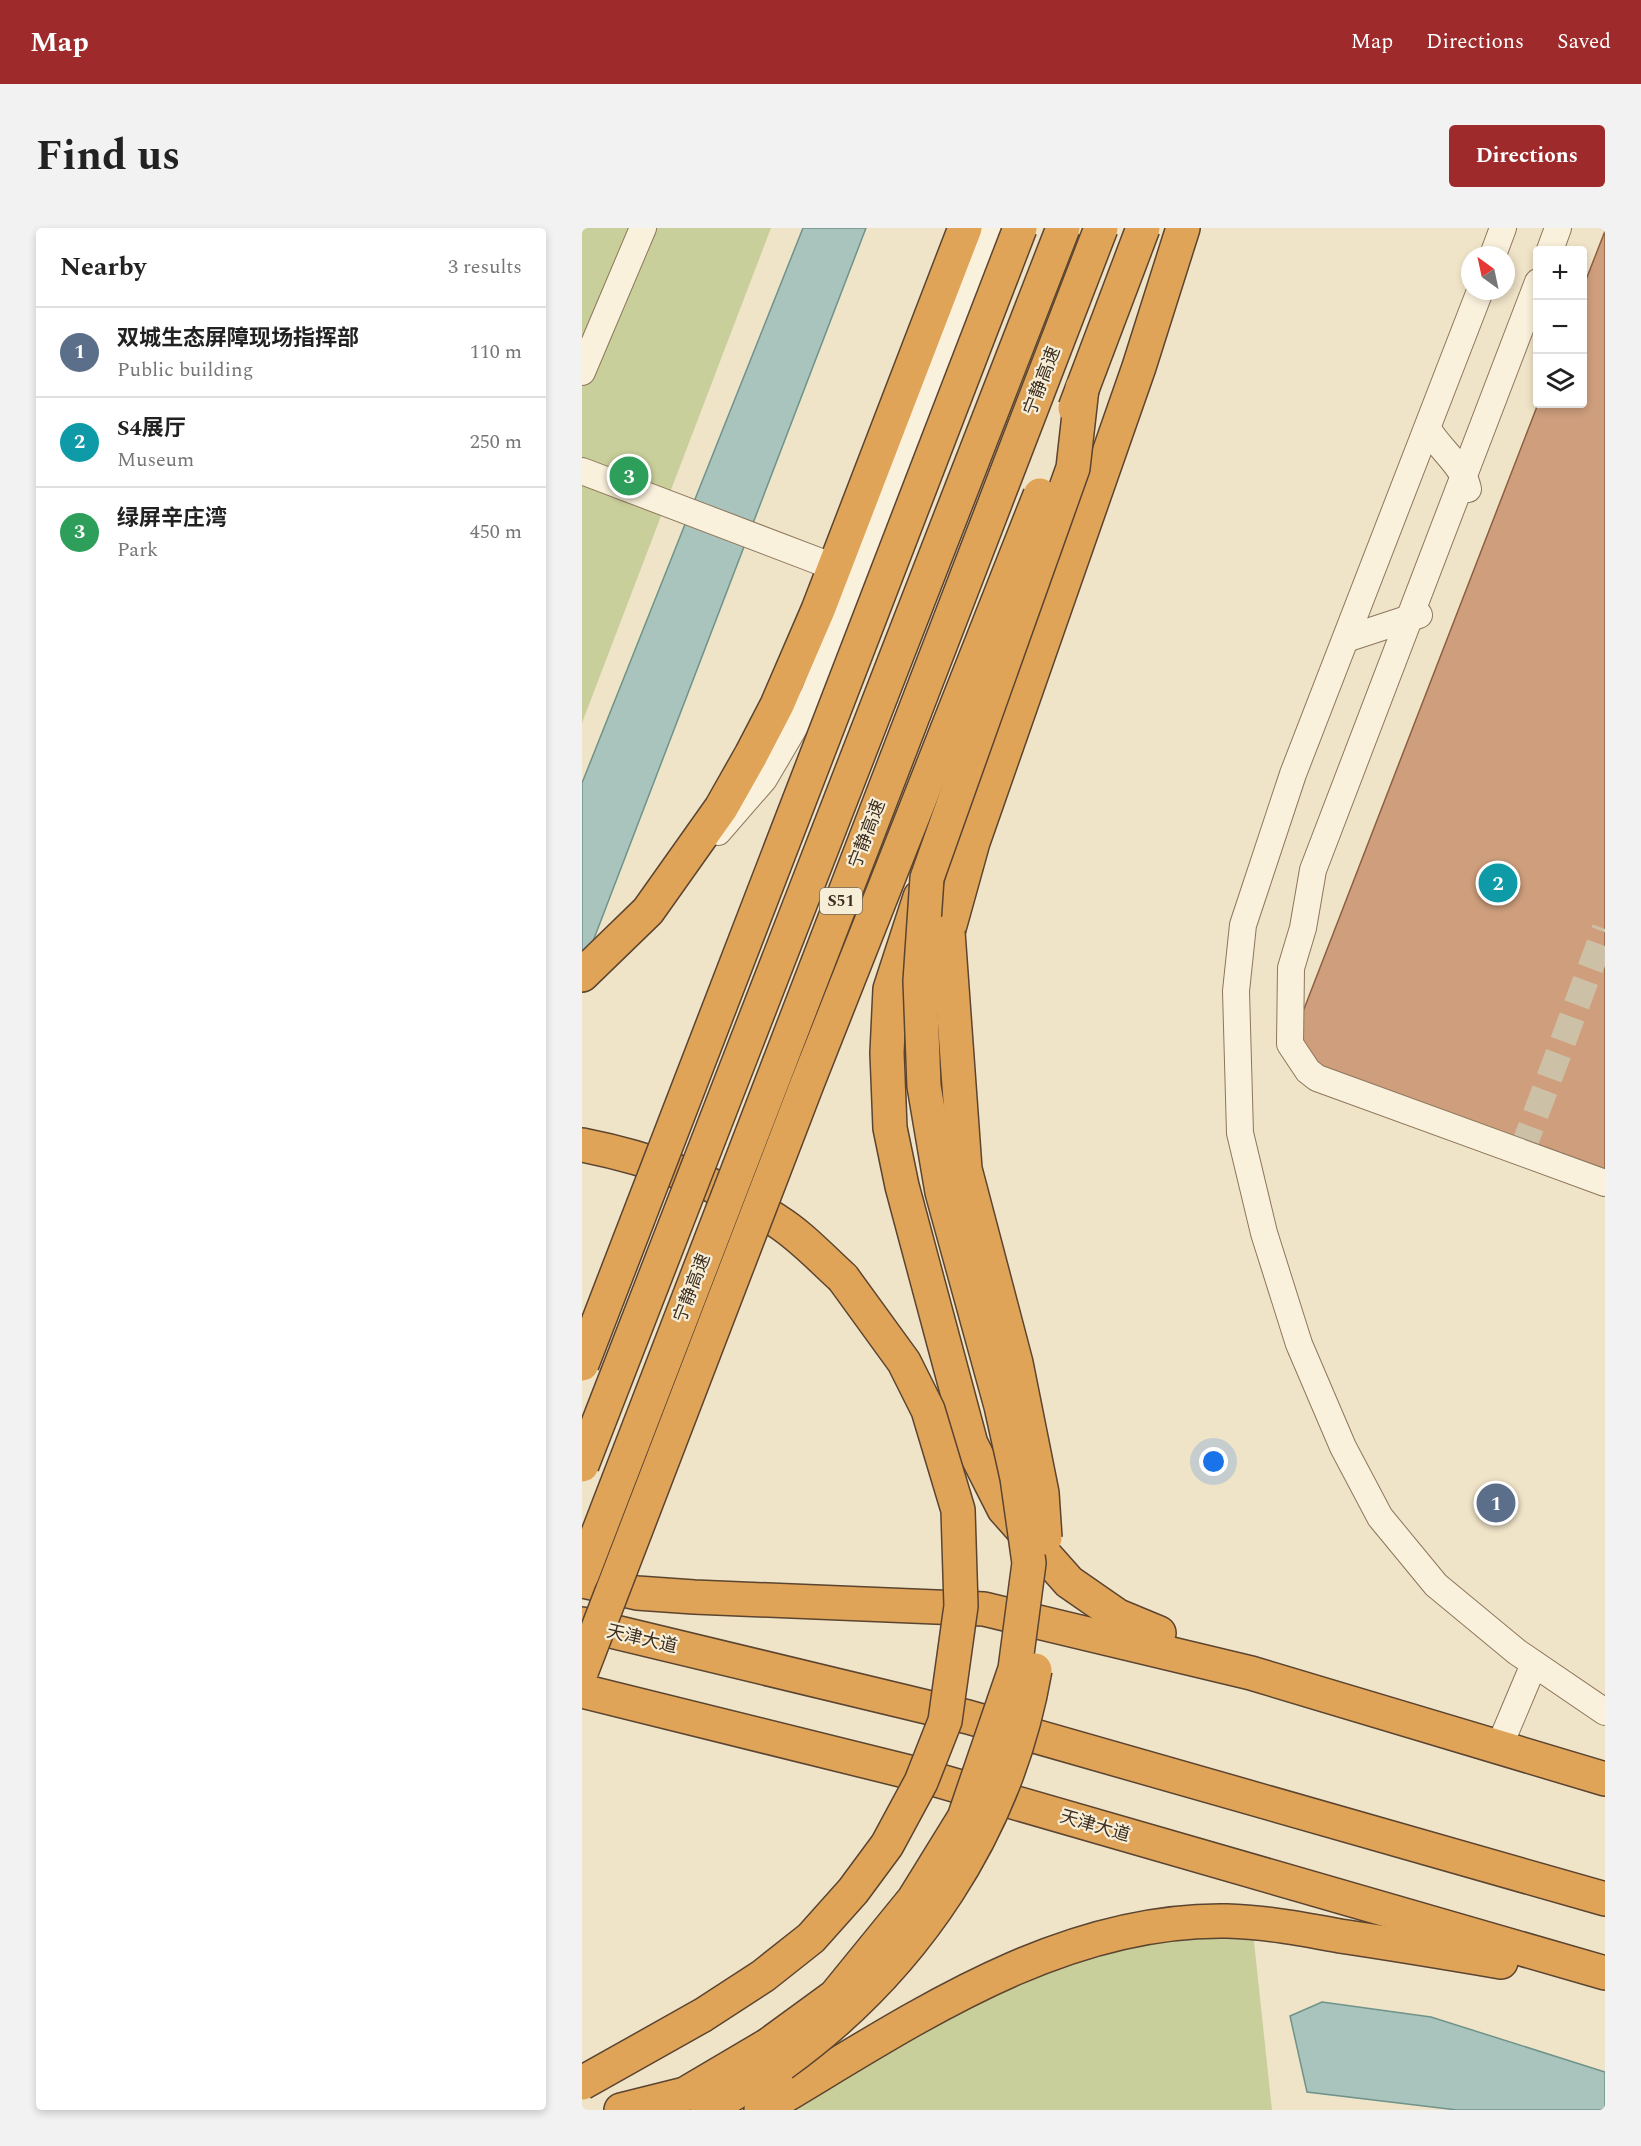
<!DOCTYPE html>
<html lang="en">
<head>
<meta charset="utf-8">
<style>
  body { margin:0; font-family:Spectral,"Noto Sans SC",serif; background:#f2f2f2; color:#222 }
  .controls { position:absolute; right:18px; top:18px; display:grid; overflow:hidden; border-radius:6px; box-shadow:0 3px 9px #0003 }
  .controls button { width:54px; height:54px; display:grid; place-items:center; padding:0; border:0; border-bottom:2px solid #e0e0e0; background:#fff; color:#222; font:30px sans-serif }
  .compass { position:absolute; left:879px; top:18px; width:54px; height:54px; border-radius:50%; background:#fff; box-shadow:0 3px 9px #0003; rotate:327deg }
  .you { position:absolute; left:632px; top:1234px; width:21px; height:21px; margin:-15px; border:4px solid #fff; border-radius:50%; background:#1a73e8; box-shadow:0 0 0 9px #1a73e833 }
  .badge { display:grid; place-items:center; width:39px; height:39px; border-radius:50%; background:#9e2a2b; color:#fff; font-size:20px; font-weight:700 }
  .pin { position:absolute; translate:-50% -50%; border:3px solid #fff; box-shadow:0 2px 6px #0006 }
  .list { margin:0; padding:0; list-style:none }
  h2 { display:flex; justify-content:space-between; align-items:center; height:78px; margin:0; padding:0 24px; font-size:26px }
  h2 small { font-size:20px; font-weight:400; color:#767676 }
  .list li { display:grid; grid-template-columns:39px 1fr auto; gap:18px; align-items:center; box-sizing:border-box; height:90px; padding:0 24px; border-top:2px solid #e0e0e0 }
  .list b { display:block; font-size:22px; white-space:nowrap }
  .list p { margin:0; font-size:20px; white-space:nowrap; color:#767676 }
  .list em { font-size:20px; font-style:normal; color:#767676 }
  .icon { flex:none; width:33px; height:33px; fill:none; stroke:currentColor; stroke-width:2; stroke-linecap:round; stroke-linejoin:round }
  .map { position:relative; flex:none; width:1023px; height:1882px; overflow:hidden; border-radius:6px }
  header { display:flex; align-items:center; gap:36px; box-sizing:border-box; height:84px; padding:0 30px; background:#9e2a2b; color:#fff }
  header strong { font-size:28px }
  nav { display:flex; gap:33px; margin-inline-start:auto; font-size:21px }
  .intro { display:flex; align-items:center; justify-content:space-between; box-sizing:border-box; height:144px; padding:0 36px }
  h1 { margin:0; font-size:42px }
  .button { padding:15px 27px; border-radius:6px; background:#9e2a2b; color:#fff; font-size:21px; font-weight:700 }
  main { display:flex; gap:36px; padding:0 36px }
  aside { flex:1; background:#fff; border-radius:6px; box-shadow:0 3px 9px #0003 }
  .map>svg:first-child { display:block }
  .green { fill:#c9cf9b }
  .water { fill:#a9c4bc; stroke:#6f938a; stroke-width:1.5 }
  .building { fill:#cf9f7d; stroke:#8d5f41; stroke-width:1.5 }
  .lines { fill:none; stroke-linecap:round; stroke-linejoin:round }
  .minor-tunnel { stroke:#ccc0a6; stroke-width:26; stroke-dasharray:26 13; stroke-linecap:butt }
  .minor-casing { stroke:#8d765c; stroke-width:28 }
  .highway-casing { stroke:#5b4430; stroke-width:36 }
  .minor { stroke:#faf1dc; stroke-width:26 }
  .highway { stroke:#e0a458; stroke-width:33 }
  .highway-bridge-casing { stroke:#5b4430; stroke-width:36; stroke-linecap:butt }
  .highway-bridge { stroke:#e0a458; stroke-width:33 }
  .labels { text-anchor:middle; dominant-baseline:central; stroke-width:4.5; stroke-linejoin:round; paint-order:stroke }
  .shield { fill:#f7eed8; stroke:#756857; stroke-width:1.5 }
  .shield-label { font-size:16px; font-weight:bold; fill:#3d2e20 }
  .street-label { font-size:18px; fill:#3d2e20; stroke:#f7eed8 }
</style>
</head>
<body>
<header>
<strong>Map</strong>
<nav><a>Map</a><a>Directions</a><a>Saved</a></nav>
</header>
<div class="intro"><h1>Find us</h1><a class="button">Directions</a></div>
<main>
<aside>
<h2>Nearby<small>3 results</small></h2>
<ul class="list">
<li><span class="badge" style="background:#5c6f8a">1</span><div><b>双城生态屏障现场指挥部</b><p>Public building</p></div><em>110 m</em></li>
<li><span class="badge" style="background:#0f9aa8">2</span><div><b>S4展厅</b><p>Museum</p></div><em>250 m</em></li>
<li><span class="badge" style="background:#2e9e5b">3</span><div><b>绿屏辛庄湾</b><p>Park</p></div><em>450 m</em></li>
</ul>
</aside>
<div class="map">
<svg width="1023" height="1882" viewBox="0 0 1023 1882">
  <rect width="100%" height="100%" fill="#f0e4c8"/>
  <g class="green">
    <path d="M0,0H189L0,495Z"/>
    <path d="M671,1704L690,1882H203L455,1740L562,1711Z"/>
  </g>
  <g class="water">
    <path d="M221,0H284L0,742V555Z"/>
    <path d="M740,1774L849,1789L1023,1844V1882H875L725,1864L708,1788Z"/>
  </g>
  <path class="building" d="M1023,3V944L705,825L956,176H1000V62Z"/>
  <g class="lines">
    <path class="minor-tunnel" d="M940,923L1023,701"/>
    <g class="minor-casing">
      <g id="minor">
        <path d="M968,22L976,0"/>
        <path d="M911,27L921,0"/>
        <path d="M956,54L731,642L721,700L709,740L708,816L726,843L735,850L1023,955"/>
        <path d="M898,63L711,546L661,697L654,763L658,905L682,1005L717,1116L761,1219L798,1289L854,1357L935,1424L1023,1484"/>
        <path d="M0,144L61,0"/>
        <path d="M846,201C859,223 881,237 886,261"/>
        <path d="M0,243L252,339"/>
        <path d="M764,411L837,387"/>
        <path d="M136,604L182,551L232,466L412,0"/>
        <path d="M917,1519L952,1436"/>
      </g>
    </g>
    <g class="highway-casing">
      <g id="highway">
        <path d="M338,669L308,761L305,825L308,900L320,958L389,1216L422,1281L487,1354L536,1388L577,1405"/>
        <path d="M366,704L391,614L557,139L601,0"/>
        <path d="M0,747L66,683L139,580L169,527L195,477L236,382L383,0"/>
        <path d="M0,917C66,930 139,955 195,993C219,1008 240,1031 261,1050"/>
        <path d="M5,1354L55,1365L112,1369L402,1381L669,1445L1023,1551"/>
        <path d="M0,1396L386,1489L1023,1671"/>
        <path d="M0,1463L327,1544L1023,1745"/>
        <path d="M39,1882L103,1866L186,1817"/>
        <path d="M125,1882L200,1836"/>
        <path d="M179,1882C322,1798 472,1690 645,1693C683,1694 720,1701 758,1708C812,1716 866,1725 919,1734"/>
      </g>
    </g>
    <use href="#minor" class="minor"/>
    <use href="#highway" class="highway"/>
    <g class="highway-bridge-casing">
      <g id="highway-bridge">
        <path d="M493,180L561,0"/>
        <path d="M366,704L383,941L434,1135L460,1265L463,1310"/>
        <path d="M0,1136L438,0"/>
        <path d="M0,1237L481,0"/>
        <path d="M0,1347L519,0"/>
        <path d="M0,1442L225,856L458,267"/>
        <path d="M186,1817L253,1768L332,1671L382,1590L433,1441L447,1335L435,1250L419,1178L360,964L342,858L338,753L345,650L491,240L500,160"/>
        <path d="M200,1836C332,1741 425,1603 453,1442"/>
        <path d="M0,1855L121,1787L181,1748L229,1710L271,1663L305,1617L339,1554L363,1493L379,1378L376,1282L346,1182L322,1134L261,1050"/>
      </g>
    </g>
    <use href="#highway-bridge" class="highway-bridge"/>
  </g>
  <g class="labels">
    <rect class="shield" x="238" y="660" width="42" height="26" rx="4.5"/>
    <g class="shield-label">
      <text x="259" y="673">S51</text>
    </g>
    <g class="street-label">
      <text transform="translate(460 153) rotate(-69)">宁静高速</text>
      <text transform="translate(285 606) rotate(-69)">宁静高速</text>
      <text transform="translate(110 1060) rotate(-69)">宁静高速</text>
      <text transform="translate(60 1411) rotate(13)">天津大道</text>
      <text transform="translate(513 1598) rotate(16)">天津大道</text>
    </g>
  </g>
</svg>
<div class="controls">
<button>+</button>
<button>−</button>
<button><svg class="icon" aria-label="layers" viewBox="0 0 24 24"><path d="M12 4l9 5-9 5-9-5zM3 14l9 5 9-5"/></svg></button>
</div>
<svg class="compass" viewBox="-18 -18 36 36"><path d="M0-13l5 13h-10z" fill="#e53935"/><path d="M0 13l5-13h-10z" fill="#767676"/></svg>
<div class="you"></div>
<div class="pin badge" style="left:914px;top:1275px;background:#5c6f8a">1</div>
<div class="pin badge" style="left:916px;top:655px;background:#0f9aa8">2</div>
<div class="pin badge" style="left:47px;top:248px;background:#2e9e5b">3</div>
</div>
</main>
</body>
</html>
